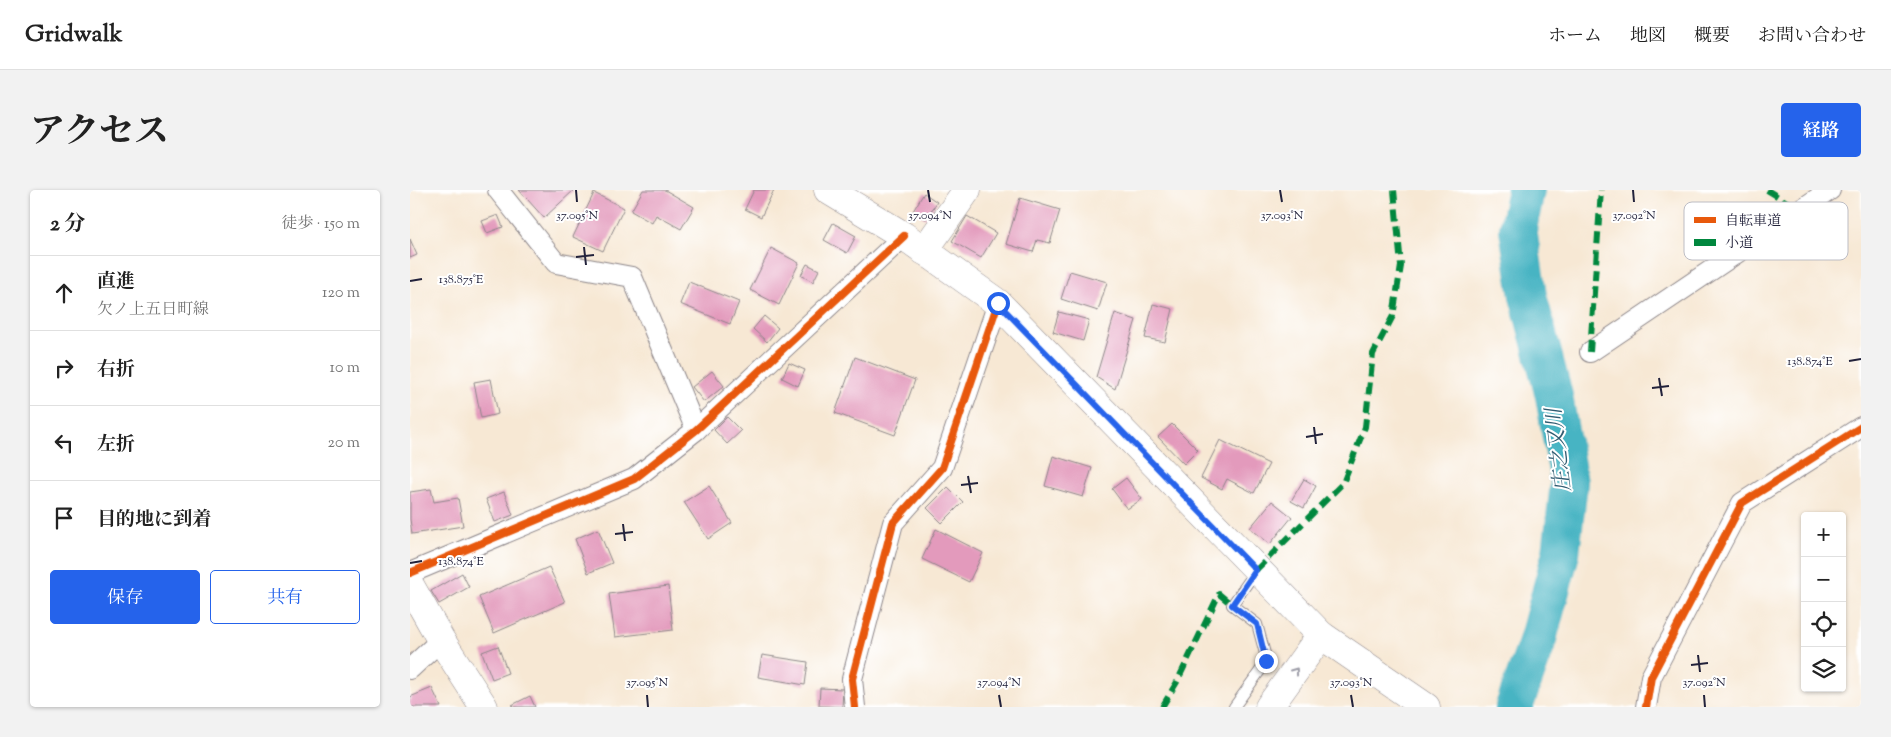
<!DOCTYPE html>
<html lang="ja">
<head>
<meta charset="utf-8">
<style>
  body { margin:0; font-family:"Sorts Mill Goudy","Noto Serif JP",serif; background:#f2f2f2; color:#222 }
  .controls { position:absolute; right:15px; bottom:15px; display:grid; overflow:hidden; border-radius:5px; box-shadow:0 1px 4px #0004 }
  .controls button { width:45px; height:45px; display:grid; place-items:center; padding:0; border:0; border-bottom:1px solid #e0e0e0; background:#fff; color:#222; font:25px sans-serif }
  .stop { position:absolute; width:15px; height:15px; margin:-11px; border:4px solid #2563eb; border-radius:50%; background:#fff }
  .stop.end { background:#2563eb; border-color:#fff; box-shadow:0 1px 5px #0008 }
  .list { margin:0; padding:0; list-style:none }
  h2 { display:flex; justify-content:space-between; align-items:center; height:65px; margin:0; padding:0 20px; font-size:21px }
  h2 small { font-size:16px; font-weight:400; color:#767676 }
  .list li { display:grid; grid-template-columns:32px 1fr auto; gap:15px; align-items:center; box-sizing:border-box; height:75px; padding:0 20px; border-top:1px solid #e0e0e0 }
  .list b { display:block; font-size:19px; white-space:nowrap }
  .list p { margin:0; font-size:16px; white-space:nowrap; color:#767676 }
  .list em { font-size:16px; font-style:normal; color:#767676 }
  .actions { display:flex; gap:10px; padding:15px 20px }
  .actions a { flex:1; padding:11px 0; border:1px solid #2563eb; border-radius:5px; text-align:center; font-size:18px; color:#2563eb }
  .actions .main { background:#2563eb; color:#fff }
  .icon { flex:none; width:28px; height:28px; fill:none; stroke:currentColor; stroke-width:2; stroke-linecap:round; stroke-linejoin:round }
  .map { position:relative; flex:none; width:1451px; height:517px; overflow:hidden; border-radius:5px }
  header { display:flex; align-items:center; gap:30px; box-sizing:border-box; height:70px; padding:0 25px; background:#fff; border-bottom:1px solid #e0e0e0 }
  header strong { font-size:24px }
  nav { display:flex; gap:28px; margin-inline-start:auto; font-size:18px }
  .intro { display:flex; align-items:center; justify-content:space-between; box-sizing:border-box; height:120px; padding:0 30px }
  h1 { margin:0; font-size:35px }
  .button { padding:12px 22px; border-radius:5px; background:#2563eb; color:#fff; font-size:18px; font-weight:700 }
  main { display:flex; gap:30px; padding:0 30px }
  aside { flex:1; background:#fff; border-radius:5px; box-shadow:0 1px 4px #0004 }
  .map>svg:first-child { display:block }
  .lines { fill:none; stroke-linecap:round; stroke-linejoin:round }
  .river { stroke:#47b4c3; stroke-width:38 }
  .building { fill:#e39abc }
  .lane-casing { stroke:#8c8588; stroke-width:12 }
  .street-casing { stroke:#8c8588; stroke-width:22 }
  .secondary-casing { stroke:#8c8588; stroke-width:29 }
  .highway-casing { stroke:#8c8588; stroke-width:29 }
  .lane { stroke:#fff; stroke-width:10 }
  .street { stroke:#fff; stroke-width:20 }
  .secondary { stroke:#fff; stroke-width:28 }
  .highway { stroke:#fff; stroke-width:28 }
  .quiet { stroke:#00873e; stroke-width:6; stroke-dasharray:12 6; stroke-linecap:butt }
  .cycleway-casing { stroke:#fff; stroke-width:11 }
  .cycleway { stroke:#e8590c; stroke-width:8 }
  .oneway { stroke:#9c9ca7 }
  .route { stroke:#2563eb; stroke-width:6 }
  .ticks { fill:none; stroke:#22223b; stroke-width:2 }
  .labels { text-anchor:middle; dominant-baseline:central; stroke-width:4; stroke-linejoin:round; paint-order:stroke }
  .water-label { font-size:21px; font-style:italic; fill:#315c71; stroke:#fff }
  .key { fill:#fff; stroke:#bdbdc4; stroke-width:1 }
  .key-label { font-size:14px; fill:#22223b }
  .ticks-label { font-size:12px; text-anchor:middle; fill:#22223b; stroke:#fff; stroke-width:4; stroke-linejoin:round; paint-order:stroke }
</style>
</head>
<body>
<header>
<strong>Gridwalk</strong>
<nav><a>ホーム</a><a>地図</a><a>概要</a><a>お問い合わせ</a></nav>
</header>
<div class="intro"><h1>アクセス</h1><a class="button">経路</a></div>
<main>
<aside>
<h2>2 分<small>徒歩 · 150 m</small></h2>
<ul class="list">
<li><svg class="icon" aria-label="ahead" viewBox="0 0 24 24"><path d="M12 20V5M6 11l6-6 6 6"/></svg><div><b>直進</b><p>欠ノ上五日町線</p></div><em>120 m</em></li>
<li><svg class="icon" aria-label="right" viewBox="0 0 24 24"><path d="M7 20v-9h11M14 6l5 5-5 5"/></svg><div><b>右折</b></div><em>10 m</em></li>
<li><svg class="icon" aria-label="left" viewBox="0 0 24 24"><path d="M17 20v-9H6M10 6l-5 5 5 5"/></svg><div><b>左折</b></div><em>20 m</em></li>
<li><svg class="icon" aria-label="arrive" viewBox="0 0 24 24"><path d="M6 21V4h12l-3 4 3 4H6"/></svg><div><b>目的地に到着</b></div></li>
</ul>
<div class="actions"><a class="main">保存</a><a>共有</a></div>
</aside>
<div class="map">
<svg width="1451" height="517" viewBox="0 0 1451 517">
  <rect width="100%" height="100%" fill="#fff"/>
  <filter id="ink" filterUnits="userSpaceOnUse"><feTurbulence type="fractalNoise" baseFrequency=".02" numOctaves="2"/><feDisplacementMap in="SourceGraphic" scale="10" xChannelSelector="R" yChannelSelector="G"/><feConvolveMatrix kernelMatrix="1 2 1 2 8 2 1 2 1" color-interpolation-filters="sRGB"/></filter>
  <filter id="wash" filterUnits="userSpaceOnUse"><feTurbulence type="fractalNoise" baseFrequency=".0096" numOctaves="4" result="noise"/><feDisplacementMap in="SourceGraphic" scale="20" xChannelSelector="R" yChannelSelector="G"/><feGaussianBlur stdDeviation="1.12" result="paint"/><feColorMatrix in="noise" values="0 0 0 0 0 0 0 0 0 0 0 0 0 0 0 0 0 1.4 0 .05"/><feComposite in="paint" operator="in"/></filter>
  <g filter="url(#wash)">
    <rect width="100%" height="100%" fill="#f7e8d4"/>
    <g class="lines">
      <path class="river" d="M1104,517L1126,456L1151,363L1159,293L1144,206L1118,106L1108,39L1116,0"/>
    </g>
    <g id="blocks">
      <g class="building">
        <path d="M109,0H164L134,28Z"/>
        <path d="M233,0H255L284,17L271,39L246,25L242,33L221,21Z"/>
        <path d="M344,0H364L351,27L335,19Z"/>
        <path d="M184,3L214,18L193,61L163,47Z"/>
        <path d="M514,3L527,12L516,29L503,21Z"/>
        <path d="M610,8L650,20L640,53L627,50L623,62L596,54Z"/>
        <path d="M88,25L93,37L77,43L72,31Z"/>
        <path d="M557,26L586,43L571,68L542,51Z"/>
        <path d="M423,33L446,46L437,63L414,50Z"/>
        <path d="M0,49L7,65L0,68Z"/>
        <path d="M361,58L389,73L369,115L340,100Z"/>
        <path d="M397,74L409,80L403,92L391,85Z"/>
        <path d="M660,81L697,92L688,121L651,109Z"/>
        <path d="M279,92L329,112L320,134L270,114Z"/>
        <path d="M743,114L763,119L755,152L735,148Z"/>
        <path d="M649,122L679,130L673,151L643,142Z"/>
        <path d="M705,123L726,130L705,199L686,187Z"/>
        <path d="M354,126L368,138L357,152L343,139Z"/>
        <path d="M445,167L505,190L485,245L425,223Z"/>
        <path d="M379,173L395,180L388,196L372,188Z"/>
        <path d="M302,181L314,196L294,212L282,197Z"/>
        <path d="M81,189L88,224L71,228L64,192Z"/>
        <path d="M317,227L331,241L317,254L304,240Z"/>
        <path d="M762,234L788,260L774,274L748,247Z"/>
        <path d="M810,250L859,274L844,303L817,289L812,299L791,288Z"/>
        <path d="M643,266L682,278L673,307L635,296Z"/>
        <path d="M716,288L732,309L717,319L702,299Z"/>
        <path d="M894,289L906,296L894,318L881,311Z"/>
        <path d="M299,296L322,333L298,349L274,312Z"/>
        <path d="M538,297L553,312L532,333L517,318Z"/>
        <path d="M21,299L24,312L48,308L53,336L2,344L0,329V302Z"/>
        <path d="M94,302L103,325L85,332L76,309Z"/>
        <path d="M862,311L882,327L860,354L840,338Z"/>
        <path d="M188,339L202,373L178,383L165,349Z"/>
        <path d="M526,339L573,363L559,392L512,369Z"/>
        <path d="M139,377L155,412L84,443L69,407Z"/>
        <path d="M52,383L59,397L29,414L21,401Z"/>
        <path d="M258,396L263,440L205,447L199,404Z"/>
        <path d="M88,456L98,483L82,489L72,462Z"/>
        <path d="M352,465L398,472L395,495L348,487Z"/>
        <path d="M22,498L31,517H0V507Z"/>
        <path d="M410,498L433,499L432,517L409,516Z"/>
        <path d="M120,506L125,517H103L102,515Z"/>
      </g>
    </g>
  </g>
  <g filter="url(#ink)">
    <use href="#blocks" fill-opacity="0" stroke="#8c8588" stroke-width="1"/>
    <g class="lines">
      <g class="lane-casing">
        <path id="lane" d="M824,517L857,471L847,434L822,415L846,381"/>
      </g>
      <g class="street-casing">
        <g id="street">
          <path d="M88,0L146,73L222,87L286,240"/>
          <path d="M1180,162L1420,0"/>
          <path d="M0,383L224,289L286,240L494,46"/>
          <path d="M0,479L31,450"/>
          <path d="M445,517L442,489L483,333L532,278L588,113"/>
          <path d="M1236,517L1241,487L1332,313L1451,237"/>
        </g>
      </g>
      <g class="secondary-casing">
        <g id="secondary">
          <path d="M418,0L494,46L588,113L911,445"/>
          <path d="M514,61L557,0"/>
          <path d="M0,395L31,450L74,517"/>
        </g>
      </g>
      <g class="highway-casing">
        <path id="highway" d="M859,517L911,445L1016,517"/>
      </g>
      <use href="#lane" class="lane"/>
      <use href="#street" class="street"/>
      <use href="#secondary" class="secondary"/>
      <use href="#highway" class="highway"/>
      <g class="quiet">
        <path d="M1357,0L1390,20"/>
        <path d="M1180,162L1191,0"/>
        <path d="M846,380L933,293L955,237L963,164L983,126L991,76L984,0"/>
        <path d="M752,517L767,492L809,404L822,415"/>
      </g>
      <g class="cycleway-casing">
        <g id="cycleway">
          <path d="M0,383L224,289L286,240L494,46"/>
          <path d="M445,517L442,489L483,333L532,278L588,113"/>
          <path d="M1236,517L1241,487L1332,313L1451,237"/>
        </g>
      </g>
      <use href="#cycleway" class="cycleway"/>
    </g>
    <defs><path id="oneway-chevron" d="M-2-3.5L2.5 0L-2 3.5" fill="none" stroke-width="1.6" stroke-linecap="round" stroke-linejoin="round" transform="scale(1.25)"/></defs>
    <use class="oneway" href="#oneway-chevron" transform="translate(885 481) rotate(-54)"/>
  </g>
  <g class="lines" filter="url(#ink)">
    <path class="route" d="M588,113L846,380L822,415L847,434L856,471"/>
  </g>
  <path class="ticks" d="M166,0L167,12M518,0L520,12M870,0L872,12M1223,0L1224,12M174,57L176,75M166,67L184,65M0,91L12,89M1439,171L1451,169M1249,188L1252,206M1242,198L1259,196M904,237L906,254M896,247L913,244M558,286L561,303M551,295L568,293M213,334L215,351M205,344L223,342M0,373L12,371M1288,465L1290,482M1281,475L1298,473M237,505L238,517M589,505L591,517M941,505L943,517M1294,505L1295,517"/>
  <g class="labels">
    <g class="water-label">
      <text transform="translate(1150 260) rotate(-97)">庄之又川</text>
    </g>
  </g>
  <rect x="1274" y="12" width="164" height="58" rx="8" class="key"/>
  <rect x="1284" y="27" width="22" height="6" fill="#e8590c"/>
  <rect x="1284" y="49" width="22" height="7" fill="#00873e"/>
  <g class="key-label">
    <text x="1315" y="35">自転車道</text>
    <text x="1315" y="57">小道</text>
  </g>
  <g class="ticks-label">
    <text x="167" y="29">37.095°N</text>
    <text x="520" y="29">37.094°N</text>
    <text x="872" y="29">37.093°N</text>
    <text x="1224" y="29">37.092°N</text>
    <text x="51" y="93">138.875°E</text>
    <text x="1400" y="175">138.874°E</text>
    <text x="51" y="375">138.874°E</text>
    <text x="237" y="496">37.095°N</text>
    <text x="589" y="496">37.094°N</text>
    <text x="941" y="496">37.093°N</text>
    <text x="1294" y="496">37.092°N</text>
  </g>
</svg>
<div class="controls">
<button>+</button>
<button>−</button>
<button><svg class="icon" aria-label="locate" viewBox="0 0 24 24"><circle cx="12" cy="12" r="6"/><path d="M12 2v4M12 18v4M2 12h4M18 12h4"/></svg></button>
<button><svg class="icon" aria-label="layers" viewBox="0 0 24 24"><path d="M12 4l9 5-9 5-9-5zM3 14l9 5 9-5"/></svg></button>
</div>
<div class="stop" style="left:588px;top:113px"></div>
<div class="stop end" style="left:856px;top:471px"></div>
</div>
</main>
</body>
</html>
